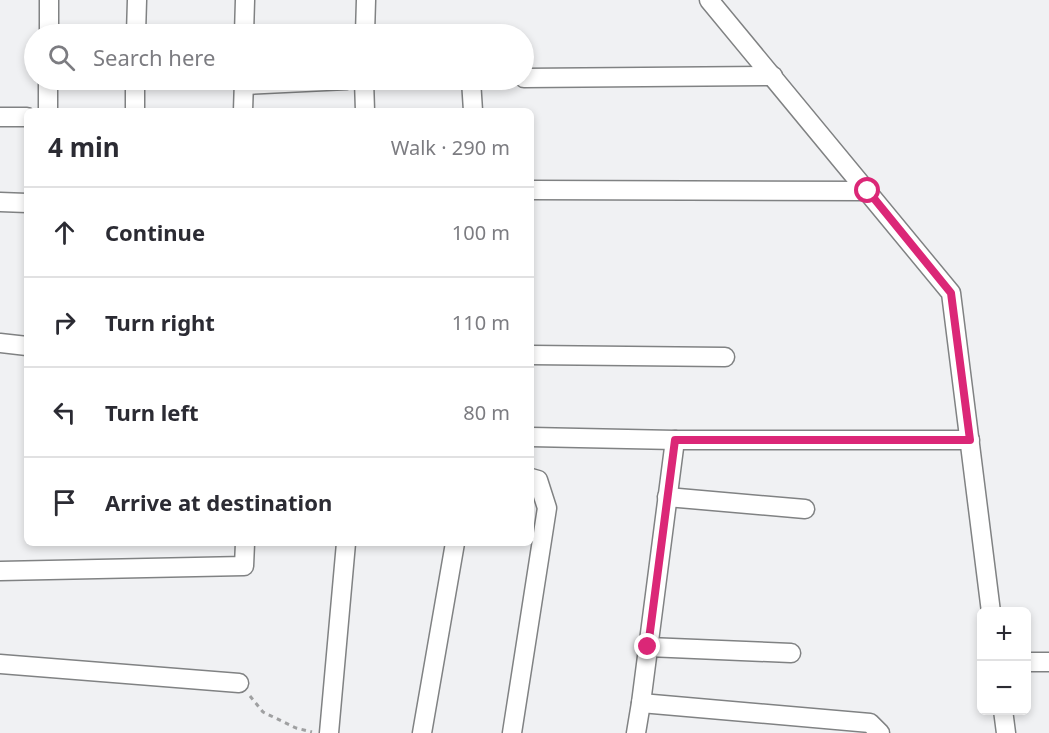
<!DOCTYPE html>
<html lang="en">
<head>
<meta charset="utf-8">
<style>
  body { margin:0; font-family:"Noto Sans",sans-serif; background:#f7f7f7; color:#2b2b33 }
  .controls { position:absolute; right:18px; bottom:18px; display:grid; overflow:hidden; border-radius:9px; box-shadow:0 3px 9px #0003 }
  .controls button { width:54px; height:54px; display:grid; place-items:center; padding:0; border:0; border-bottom:2px solid #e1e1e2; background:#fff; color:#2b2b33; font:30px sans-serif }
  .stop { position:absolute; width:18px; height:18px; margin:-14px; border:4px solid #db2777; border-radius:50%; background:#fff }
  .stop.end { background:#db2777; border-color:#fff; box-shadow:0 2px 6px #0008 }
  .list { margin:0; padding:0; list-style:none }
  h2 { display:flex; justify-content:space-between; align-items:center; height:78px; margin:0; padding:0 24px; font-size:26px }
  h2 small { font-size:20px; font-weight:400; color:#7c7c81 }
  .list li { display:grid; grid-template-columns:39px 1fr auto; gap:18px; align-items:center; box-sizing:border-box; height:90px; padding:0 24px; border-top:2px solid #e1e1e2 }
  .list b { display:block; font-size:22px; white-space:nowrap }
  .list em { font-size:20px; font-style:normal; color:#7c7c81 }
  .icon { flex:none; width:33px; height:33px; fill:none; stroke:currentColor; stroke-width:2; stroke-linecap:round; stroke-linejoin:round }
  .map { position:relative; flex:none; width:1049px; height:733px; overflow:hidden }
  .search { position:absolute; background:#fff; box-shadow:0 3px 9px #0003; left:24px; top:24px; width:510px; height:66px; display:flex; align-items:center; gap:15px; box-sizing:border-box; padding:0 21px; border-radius:33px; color:#7c7c81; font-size:22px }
  .panel { position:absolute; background:#fff; box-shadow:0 3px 9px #0003; left:24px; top:108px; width:510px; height:438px; border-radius:9px }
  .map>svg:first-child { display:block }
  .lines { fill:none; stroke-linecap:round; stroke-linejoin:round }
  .minor-casing { stroke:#808283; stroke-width:21 }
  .path { stroke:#9fa0a1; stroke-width:3; stroke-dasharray:4.5 4.5; stroke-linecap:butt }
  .minor { stroke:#fff; stroke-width:18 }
  .route { stroke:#db2777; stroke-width:8 }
</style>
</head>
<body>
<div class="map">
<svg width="1049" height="733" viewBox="0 0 1049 733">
  <rect width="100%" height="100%" fill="#f0f1f3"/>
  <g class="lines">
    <g class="minor-casing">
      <g id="minor">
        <path d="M709,0L951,293L991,612"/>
        <path d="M49,34V0"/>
        <path d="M136,34L137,0"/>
        <path d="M244,34L245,0"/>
        <path d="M365,34L366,0"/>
        <path d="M524,78L773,76"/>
        <path d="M364,80L365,111"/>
        <path d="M471,80L473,111"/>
        <path d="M244,85L347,80"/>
        <path d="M48,111V80"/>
        <path d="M135,111V80"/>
        <path d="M243,111L244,80"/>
        <path d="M0,117H27"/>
        <path d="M531,190L868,191"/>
        <path d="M0,202L27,203"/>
        <path d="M0,343L27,346"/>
        <path d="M531,355L725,357"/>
        <path d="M531,437L675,440H970"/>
        <path d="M667,497L805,509"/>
        <path d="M0,571L244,566L245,543"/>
        <path d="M648,647L791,653"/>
        <path d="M1026,662H1049"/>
        <path d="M0,664L239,683"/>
        <path d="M641,703L870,723L880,733"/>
        <path d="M1003,710L1006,733"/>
        <path d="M329,733L346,543"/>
        <path d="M422,733L455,543"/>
        <path d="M512,733L547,508L538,480L531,478"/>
        <path d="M636,733L641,703L675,440"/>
      </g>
    </g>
    <path class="path" d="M250,696L263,712L296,728L312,732"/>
    <use href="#minor" class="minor"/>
  </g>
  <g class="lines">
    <path class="route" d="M648,647L675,440H970L951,293L868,191"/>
  </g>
</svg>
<div class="controls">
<button>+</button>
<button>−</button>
</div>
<div class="stop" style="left:868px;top:191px"></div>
<div class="stop end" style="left:648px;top:647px"></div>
<div class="search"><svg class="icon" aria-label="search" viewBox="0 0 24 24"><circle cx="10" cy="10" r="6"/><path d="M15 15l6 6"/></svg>Search here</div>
<section class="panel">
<h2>4 min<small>Walk · 290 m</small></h2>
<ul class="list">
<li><svg class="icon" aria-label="ahead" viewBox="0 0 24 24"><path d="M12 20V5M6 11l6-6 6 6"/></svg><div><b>Continue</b></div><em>100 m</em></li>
<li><svg class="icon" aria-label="right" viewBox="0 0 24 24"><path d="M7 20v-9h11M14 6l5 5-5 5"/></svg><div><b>Turn right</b></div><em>110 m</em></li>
<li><svg class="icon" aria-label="left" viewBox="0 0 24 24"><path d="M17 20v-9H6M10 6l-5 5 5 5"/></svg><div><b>Turn left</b></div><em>80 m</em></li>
<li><svg class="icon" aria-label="arrive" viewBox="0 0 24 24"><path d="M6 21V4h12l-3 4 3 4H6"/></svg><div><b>Arrive at destination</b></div></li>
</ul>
</section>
</div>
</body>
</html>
